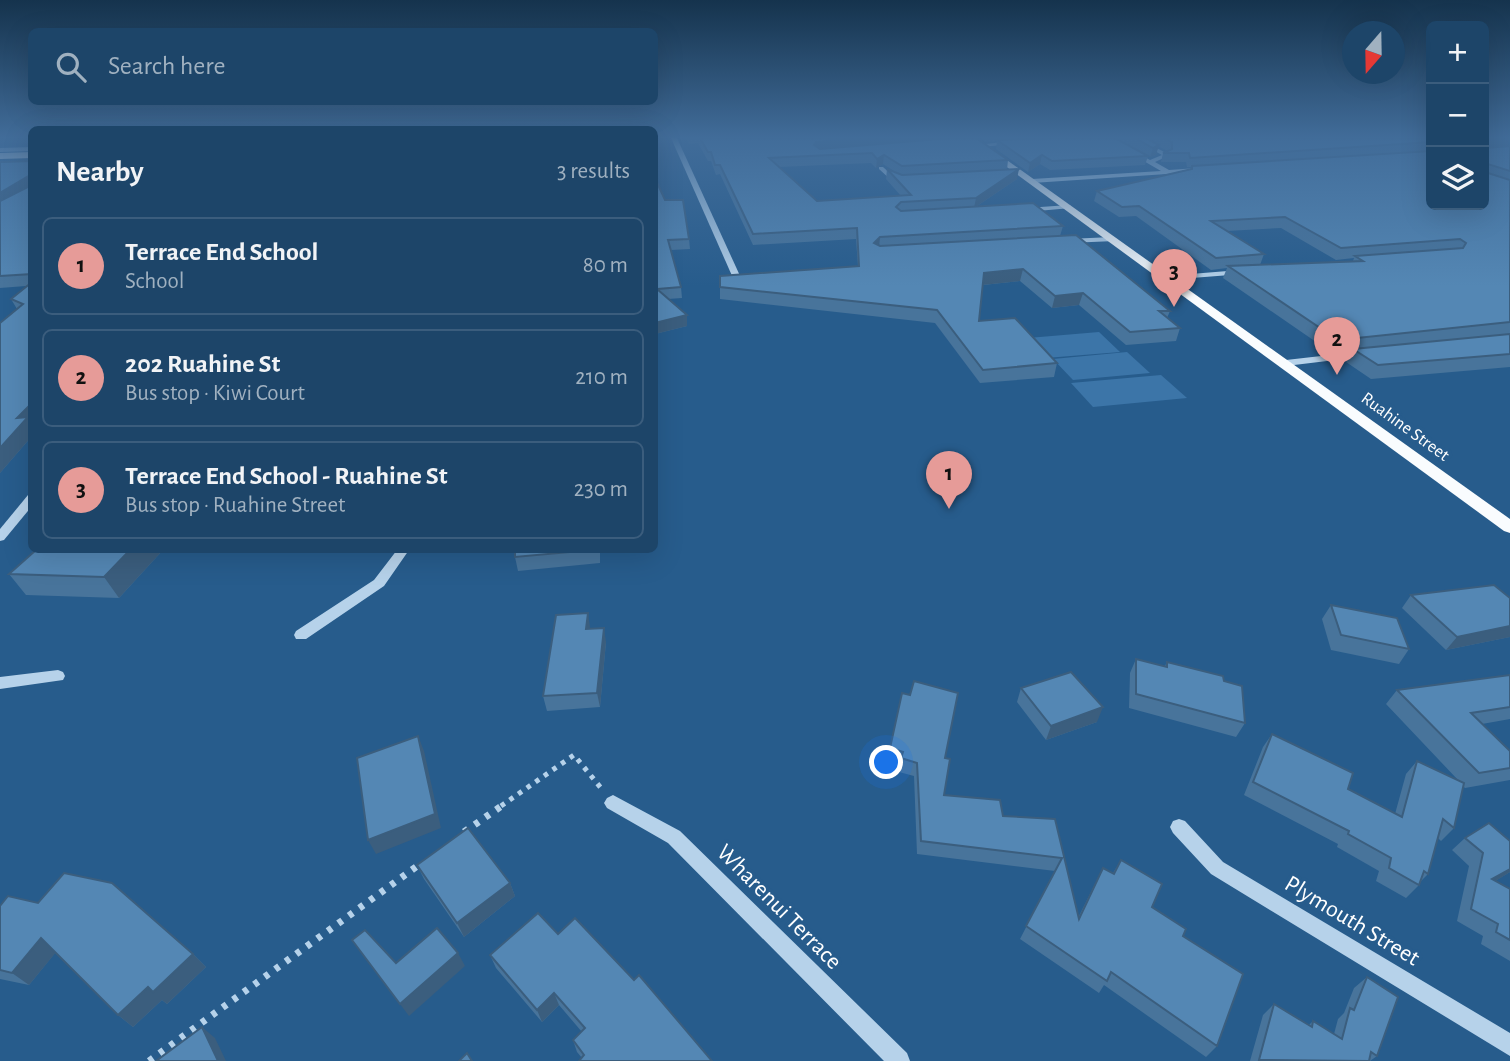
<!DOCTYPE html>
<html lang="en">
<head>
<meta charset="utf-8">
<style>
  body { margin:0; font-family:"Alegreya Sans",sans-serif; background:#2a4f71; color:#f1f3f6 }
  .controls { position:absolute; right:21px; top:21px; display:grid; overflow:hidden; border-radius:10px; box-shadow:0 7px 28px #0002 }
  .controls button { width:63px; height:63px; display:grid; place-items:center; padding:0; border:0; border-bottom:2px solid #3b5d7d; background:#1d4569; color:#f1f3f6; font:35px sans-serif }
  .compass { position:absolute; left:1342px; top:21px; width:63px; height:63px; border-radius:50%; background:#1d4569; box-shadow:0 7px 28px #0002; rotate:200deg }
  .you { position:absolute; left:887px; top:763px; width:24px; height:24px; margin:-18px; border:5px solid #fff; border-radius:50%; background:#1a73e8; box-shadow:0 0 0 10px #1a73e833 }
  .badge { display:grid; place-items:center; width:46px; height:46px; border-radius:50%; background:#e69b98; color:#111; font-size:23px; font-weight:700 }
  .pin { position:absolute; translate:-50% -58px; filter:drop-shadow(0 2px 4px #0008) }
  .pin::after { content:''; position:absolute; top:37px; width:24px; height:21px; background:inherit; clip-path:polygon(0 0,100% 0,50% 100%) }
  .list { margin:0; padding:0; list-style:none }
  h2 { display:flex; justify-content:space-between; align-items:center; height:91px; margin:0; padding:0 28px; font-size:30px }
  h2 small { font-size:23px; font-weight:400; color:#a0b1c0 }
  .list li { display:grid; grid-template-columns:46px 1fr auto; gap:21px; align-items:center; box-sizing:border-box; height:98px; margin:0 14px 14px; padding:0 14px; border:2px solid #3b5d7d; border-radius:10px }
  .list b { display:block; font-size:26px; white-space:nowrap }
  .list p { margin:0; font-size:23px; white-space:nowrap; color:#a0b1c0 }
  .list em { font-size:23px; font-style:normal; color:#a0b1c0 }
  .icon { flex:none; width:38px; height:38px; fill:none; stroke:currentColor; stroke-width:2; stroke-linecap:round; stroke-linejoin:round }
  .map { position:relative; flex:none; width:1510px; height:1061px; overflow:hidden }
  .search { position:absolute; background:#1d4569; box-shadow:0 7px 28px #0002; left:28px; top:28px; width:630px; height:77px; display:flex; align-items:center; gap:18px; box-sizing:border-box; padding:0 24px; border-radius:10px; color:#a0b1c0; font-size:26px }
  .panel { position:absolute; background:#1d4569; box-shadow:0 7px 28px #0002; left:28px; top:126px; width:630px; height:427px; border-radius:10px }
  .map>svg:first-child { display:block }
  .green { fill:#3c75a8 }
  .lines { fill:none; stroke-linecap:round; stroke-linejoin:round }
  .path-far1 { stroke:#b6d2ea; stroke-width:5; stroke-dasharray:4.5 6; stroke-linecap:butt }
  .path { stroke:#b6d2ea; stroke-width:7; stroke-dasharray:5 8; stroke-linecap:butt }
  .minor { fill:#b6d2ea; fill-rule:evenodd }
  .major { fill:#f9fcfe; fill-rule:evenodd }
  .highway { fill:#fff; fill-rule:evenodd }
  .wall { fill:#48749b; fill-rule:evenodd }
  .shaded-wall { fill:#3b5e7e }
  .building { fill:#5487b4; stroke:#3b5e7e; stroke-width:2 }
  .labels { text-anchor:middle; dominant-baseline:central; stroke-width:7; stroke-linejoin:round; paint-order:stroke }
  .far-street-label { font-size:18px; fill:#fff; stroke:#275c8c }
  .near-street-label { font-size:24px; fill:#fff; stroke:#275c8c }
</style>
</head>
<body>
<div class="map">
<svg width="1510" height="1061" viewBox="0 0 1510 1061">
  <rect width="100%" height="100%" fill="#275c8c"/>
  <g class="green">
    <path d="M1099,332L1120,352L1046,358L1028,338Z"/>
    <path d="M1127,352L1150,373L1073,380L1053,359Z"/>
    <path d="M1161,375L1187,398L1093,407L1071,383Z"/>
  </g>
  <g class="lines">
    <path class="path-far1" d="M501,806L574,755L601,788"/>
    <g class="path">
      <path d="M464,832L503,805"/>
      <path d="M149,1061L420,864"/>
    </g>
    <g class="minor">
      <path d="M671,138H677L741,278L740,280L733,278Z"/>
      <path d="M1104,138H1111L1150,160L1162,155L1131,138H1138L1168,154V156L1155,162L1169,170L1197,168L1200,170L1197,172L1032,183L1029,181L1032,179L1161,171Z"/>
      <path d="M1011,141L1013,144L980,147L977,145Z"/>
      <path d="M32,147V151L0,152V148Z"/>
      <path d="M879,167H883L894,177L902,180L899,182L890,179L879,169Z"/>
      <path d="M1069,205L1071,206V208L1026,212L1023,210L1026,208Z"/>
      <path d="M1112,237L1116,239L1115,241L1068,243L1064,241L1068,239Z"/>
      <path d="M1240,270H1243V274L1166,280L1162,278L1166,276Z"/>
      <path d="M1365,351L1368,352V356L1286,366L1281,363L1286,360Z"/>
      <path d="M28,495H32V506L4,540L0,541V529Z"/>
      <path d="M397,550H409L384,586L306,639H296L294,635L296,631L374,580Z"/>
      <path d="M58,670L63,672L65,676L63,680L0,689V677Z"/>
      <path d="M613,795L680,831L907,1053L910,1061H884L668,843L607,808L604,803L607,798Z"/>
      <path d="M1179,819L1185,821L1223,862L1510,1033V1056L1211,874L1173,833L1170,827L1173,821Z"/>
    </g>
    <path class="major" d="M967,138H976L1510,519V533L1504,531Z"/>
    <path class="highway" d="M32,152V158L0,159V153Z"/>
  </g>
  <g class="wall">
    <path d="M686,138H943L908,142L1008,160L1007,170L1017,179L977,206L1063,226L1060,236L1170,311L1167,318L1180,328L1176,341L1126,345L1079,305L1052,308L1020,281L983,285L979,321L1057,363L1054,377L980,383L935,323L720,299V276L858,266L856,239L753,245L720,174L716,175L711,161H708L698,143L689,144ZM871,163L876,168L883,164L897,173L887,169L886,179L901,196L817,201L779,167Z"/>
    <path d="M980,138H1431V205L1484,138H1510L1507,146H1510V367L1371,379L1346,362L1352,351L1332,353L1223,278L1227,268L1211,270L1136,216L1119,217L1094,201L1097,191L1190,169L1191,167H1187L1186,162H1161L1163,153L1168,151L1158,146L1156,155L1150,157L1148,156L1145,165L1050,170L1040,164L1028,172L996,149L997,141L986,142ZM1281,228L1336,260L1354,258L1353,261L1260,265L1264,254L1227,231Z"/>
    <path d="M32,161V436L0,473L17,309L11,299L26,286L0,288V162Z"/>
    <path d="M654,176L665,200L689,239L690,249L671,250L681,287L682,298L668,299L687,326L655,334L654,333Z"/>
    <path d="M36,550H163L119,598L26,595L9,574Z"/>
    <path d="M515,550H600V563L518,571L515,557Z"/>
    <path d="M1411,595L1510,598V637L1446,650L1402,608Z"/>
    <path d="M1331,605L1409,649L1399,664L1331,650L1322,619Z"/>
    <path d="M590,629L606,642L600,707L547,711L543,696Z"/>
    <path d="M1136,659L1165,666L1167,662L1224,681L1245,723L1236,737L1129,708L1130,673Z"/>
    <path d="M1510,675V719L1482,724L1510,751V780L1465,788L1463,786L1454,828L1441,841L1438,838L1428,874L1421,881L1419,885L1406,898L1376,881L1379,871L1337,847L1338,844L1244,795L1263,747L1272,734L1348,789L1395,814L1406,774L1417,761L1458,780L1386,704L1397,690Z"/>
    <path d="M1021,688L1097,722L1046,740L1017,702Z"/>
    <path d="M890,748L945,758L944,795L1003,816L1055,819L1078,918L1103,868L1113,873L1121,860L1152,907L1183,936L1217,1046L1206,1057L1104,985L1099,993L1020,939L1055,871L917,854L914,776L899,772L900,766L887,762Z"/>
    <path d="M1465,838L1510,841V872L1495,881L1510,889V961L1481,944L1483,936L1457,921L1469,866L1452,850Z"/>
    <path d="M417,865L510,883L515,896L464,937L424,879Z"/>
    <path d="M0,906L193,954L206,967L167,1004L162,1000L133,1027L118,1015L55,953L29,985L0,979Z"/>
    <path d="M558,934L634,980L582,1058L577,1052L573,1040L582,1032L559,1005L542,1022L496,968L490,955Z"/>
    <path d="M1367,977L1377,1056L1370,1061H1250L1263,1015L1274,1004L1309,1025L1313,1021L1334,1034L1338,1019L1344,1013L1354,988Z"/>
  </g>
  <g class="shaded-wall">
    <path d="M857,138H943L816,151L814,145L816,142Z"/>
    <path d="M1510,138L1506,147L1484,148L1489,139Z"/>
    <path d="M1159,145L1156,155L1150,157L1153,148Z"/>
    <path d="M884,155L883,164L876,168L877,159Z"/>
    <path d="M1042,155L1040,164L1028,172L1030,163Z"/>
    <path d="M1019,169L1017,179L974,208L976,198Z"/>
    <path d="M27,177L32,185L0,206V193Z"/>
    <path d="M880,237L879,248L874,243Z"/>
    <path d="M1023,269L1020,281L982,285L984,273Z"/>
    <path d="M1083,293L1079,305L1052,308L1055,296Z"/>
    <path d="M687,315V326L655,334V323Z"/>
    <path d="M32,403V436L0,473V448L17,418Z"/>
    <path d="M130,550H163L119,598L104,577Z"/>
    <path d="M588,613L590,627L588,643L586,629Z"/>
    <path d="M1510,626V637L1446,650L1457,637Z"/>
    <path d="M604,628L606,642L600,707L597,693Z"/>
    <path d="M1103,707L1097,722L1046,740L1051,726Z"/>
    <path d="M418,736L424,751L441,828L376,854L368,840Z"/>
    <path d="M1510,869V872L1478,892L1492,879Z"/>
    <path d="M510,883L515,896L464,937L457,923Z"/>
    <path d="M41,938L57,951L29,985L12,973Z"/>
    <path d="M458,953L465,966L409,1016L400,1004Z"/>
    <path d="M193,954L206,967L167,1004L162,1000L133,1027L118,1015L148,987Z"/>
    <path d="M554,993L559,1005L542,1022L537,1010Z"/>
    <path d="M202,1027L215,1038L226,1061H218Z"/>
  </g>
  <g class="building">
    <path d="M700,138H857L816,142L814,145L820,149L951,138H976L1008,160L902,166L884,155L877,159L872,153L769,158L817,201L911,195L887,169L902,175L1019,169L976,198L901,202L896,207L901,211L1033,203L1063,226L880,237L874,243L880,246L1076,235L1170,311H1159L1180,328L1130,332L1083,293L1055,296L1023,269L984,273L979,321L1015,318L1057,363L983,370L937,310L720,287V276L859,266L857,228L753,234L720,165H715L711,152H708Z"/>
    <path d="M1049,138H1115L1148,156L1052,161L1042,155L1030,163L997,140Z"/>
    <path d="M1135,138H1146L1159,145L1153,148Z"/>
    <path d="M1163,138H1431V142L1190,158L1189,153H1163L1172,149V142Z"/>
    <path d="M1484,138H1506L1489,139L1487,148L1510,146V171L1488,164V173L1510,180V322L1338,340L1228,266L1363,261L1355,256L1463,248L1466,243L1460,239L1341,248L1285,217L1211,221L1264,254L1216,258L1139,206L1122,207L1097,191L1192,169V166L1431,151V205H1484Z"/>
    <path d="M32,161V274L0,276V201L28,187L27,177L0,193V162Z"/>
    <path d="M654,176L665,200H683L689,239L668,240L681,287L657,289L687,315L655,323Z"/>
    <path d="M32,282V403L17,418L28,417L0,448V323L23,304L11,299Z"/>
    <path d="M1510,334V354L1378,365L1353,349Z"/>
    <path d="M36,550H130L104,577L9,574Z"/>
    <path d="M515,550H592L515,557Z"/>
    <path d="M1494,585L1510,598V626L1457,637L1411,595Z"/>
    <path d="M1331,605L1397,618L1409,649L1341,635Z"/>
    <path d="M588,613L586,629L604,628L597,693L543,696L556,615Z"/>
    <path d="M1136,659L1167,667V662L1223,676L1224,681L1242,686L1245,723L1136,694Z"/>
    <path d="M1071,672L1103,707L1051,726L1021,688Z"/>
    <path d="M1510,675V707L1471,713L1510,751V768L1479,773L1397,690Z"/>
    <path d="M914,681L958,693L945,758L950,759L944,795L1000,800L1003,816L1055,819L1079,919L1103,868L1114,874L1121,860L1162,884L1152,907L1186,929L1183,936L1243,974L1217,1046L1111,972L1107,981L1026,926L1062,858L921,841L917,763L901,758L903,752L890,748L902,693L910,695Z"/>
    <path d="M1272,734L1353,773L1348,789L1402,817L1417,761L1464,783L1454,828L1443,819L1428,874L1424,871L1419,885L1389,868L1391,858L1348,834L1349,831L1253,782Z"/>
    <path d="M418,736L435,814L368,840L357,758Z"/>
    <path d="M1489,823L1510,841V869L1492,879L1510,889V940L1496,932L1498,924L1471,909L1483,853L1465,838Z"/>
    <path d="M468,828L510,883L457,923L417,865Z"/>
    <path d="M64,873L112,883L193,954L153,992L148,987L118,1015L41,938L12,973L0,970V906L8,896L38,903Z"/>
    <path d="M538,913L558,934L575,918L634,980L639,975L712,1061H579L584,1055L573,1040L585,1028L554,993L537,1010L490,955Z"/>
    <path d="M437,928L458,953L400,1004L352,940L365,930L396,963Z"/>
    <path d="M1367,977L1398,997L1377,1056L1371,1052L1369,1061L1259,1060L1274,1004L1312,1027L1313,1021L1342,1039L1350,1008L1354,1010Z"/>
    <path d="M202,1027L218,1061H156Z"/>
    <path d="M467,1053L472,1061H459Z"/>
  </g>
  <linearGradient id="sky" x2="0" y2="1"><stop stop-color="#15334d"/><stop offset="0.48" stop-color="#416c99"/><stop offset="1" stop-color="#416c99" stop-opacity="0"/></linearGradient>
  <rect width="1510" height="286" fill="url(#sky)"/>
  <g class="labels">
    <g class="far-street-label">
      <text transform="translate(1405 427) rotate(36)">Ruahine Street</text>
    </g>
    <g class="near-street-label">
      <text transform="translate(779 907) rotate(45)">Wharenui Terrace</text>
      <text transform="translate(1352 921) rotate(31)">Plymouth Street</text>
    </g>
  </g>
</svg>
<div class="controls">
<button>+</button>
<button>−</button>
<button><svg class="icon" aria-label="layers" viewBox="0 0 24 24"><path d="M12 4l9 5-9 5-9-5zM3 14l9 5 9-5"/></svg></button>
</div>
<svg class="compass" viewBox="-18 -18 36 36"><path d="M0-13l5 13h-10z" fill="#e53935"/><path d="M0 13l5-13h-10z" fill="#a0b1c0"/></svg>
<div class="you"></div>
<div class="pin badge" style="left:949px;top:509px">1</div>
<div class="pin badge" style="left:1337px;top:375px">2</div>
<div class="pin badge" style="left:1174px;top:307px">3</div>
<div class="search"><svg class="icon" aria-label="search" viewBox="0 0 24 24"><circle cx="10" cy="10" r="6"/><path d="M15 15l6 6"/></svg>Search here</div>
<section class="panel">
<h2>Nearby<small>3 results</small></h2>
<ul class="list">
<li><span class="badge">1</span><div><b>Terrace End School</b><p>School</p></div><em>80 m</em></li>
<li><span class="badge">2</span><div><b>202 Ruahine St</b><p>Bus stop · Kiwi Court</p></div><em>210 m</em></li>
<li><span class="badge">3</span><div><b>Terrace End School - Ruahine St</b><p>Bus stop · Ruahine Street</p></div><em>230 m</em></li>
</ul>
</section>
</div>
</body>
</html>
